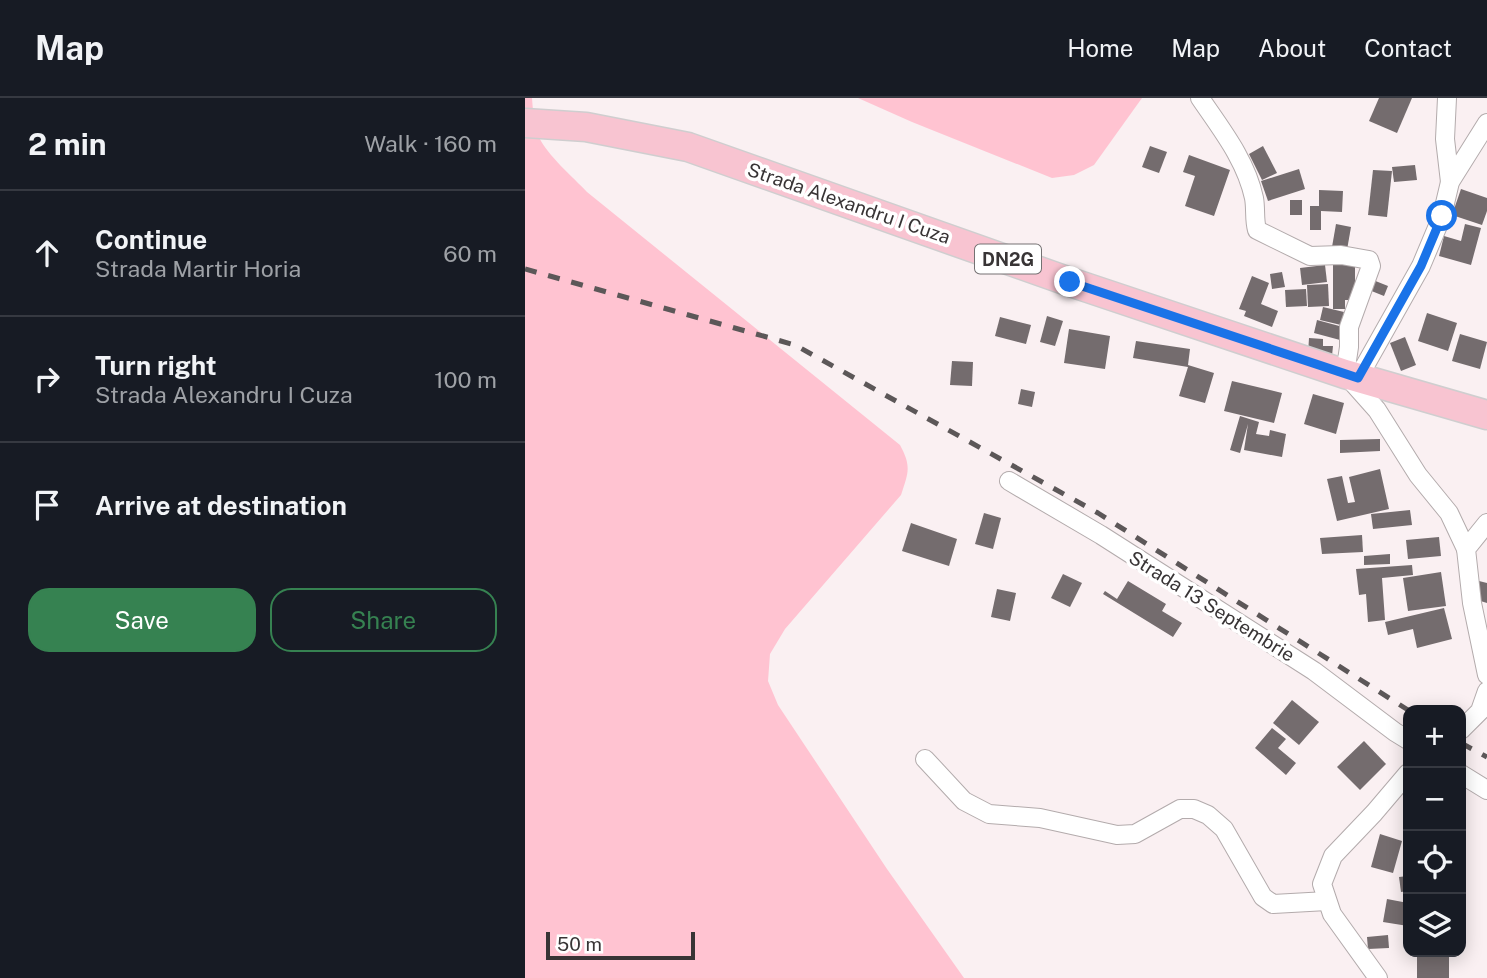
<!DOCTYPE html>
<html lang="en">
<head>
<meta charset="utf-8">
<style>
  body { margin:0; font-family:"Public Sans",sans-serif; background:#20242c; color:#f1f3f6 }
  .controls { position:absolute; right:21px; bottom:21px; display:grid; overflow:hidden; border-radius:14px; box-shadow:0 4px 18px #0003 }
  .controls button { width:63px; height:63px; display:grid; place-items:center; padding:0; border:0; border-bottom:2px solid #363941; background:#171b24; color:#f1f3f6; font:35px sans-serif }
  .scale { position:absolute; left:21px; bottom:18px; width:149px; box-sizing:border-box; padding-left:7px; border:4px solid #383435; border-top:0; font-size:19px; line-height:24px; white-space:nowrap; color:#383435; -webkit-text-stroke:5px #fff; paint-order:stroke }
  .stop { position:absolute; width:21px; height:21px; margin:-16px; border:5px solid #1a73e8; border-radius:50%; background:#fff }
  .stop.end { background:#1a73e8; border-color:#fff; box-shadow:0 2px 7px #0008 }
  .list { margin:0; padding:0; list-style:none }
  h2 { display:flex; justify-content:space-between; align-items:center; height:91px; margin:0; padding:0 28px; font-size:30px }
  h2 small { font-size:23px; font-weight:400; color:#9ea1a6 }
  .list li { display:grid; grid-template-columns:46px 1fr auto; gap:21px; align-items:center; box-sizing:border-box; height:126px; padding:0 28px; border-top:2px solid #363941 }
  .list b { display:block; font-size:26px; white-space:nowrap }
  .list p { margin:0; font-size:23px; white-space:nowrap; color:#9ea1a6 }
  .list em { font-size:23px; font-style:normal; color:#9ea1a6 }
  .actions { display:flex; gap:14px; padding:21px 28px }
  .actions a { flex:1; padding:16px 0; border:2px solid #368251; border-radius:21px; text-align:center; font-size:24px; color:#368251 }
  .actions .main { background:#368251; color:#fff }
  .icon { flex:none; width:38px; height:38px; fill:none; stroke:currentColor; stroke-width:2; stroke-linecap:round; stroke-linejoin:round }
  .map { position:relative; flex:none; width:962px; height:880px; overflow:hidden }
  header { display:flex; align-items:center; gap:42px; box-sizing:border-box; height:98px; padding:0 35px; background:#171b24; border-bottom:2px solid #363941 }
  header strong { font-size:33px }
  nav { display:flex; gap:38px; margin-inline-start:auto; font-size:24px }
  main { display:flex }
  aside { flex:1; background:#171b24 }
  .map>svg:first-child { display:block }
  .green { fill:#ffc3d1 }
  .building { fill:#746c6e }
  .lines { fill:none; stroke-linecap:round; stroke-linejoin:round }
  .street-casing { stroke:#b3abac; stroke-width:20 }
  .primary-casing { stroke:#cfcecf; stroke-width:31 }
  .street { stroke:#fff; stroke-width:18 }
  .primary { stroke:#f8c4d1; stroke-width:28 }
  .rail { stroke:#5c5758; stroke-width:5; stroke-dasharray:12 12; stroke-linecap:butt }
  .route { stroke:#1a73e8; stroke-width:9 }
  .labels { text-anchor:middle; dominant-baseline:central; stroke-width:7; stroke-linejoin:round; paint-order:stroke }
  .shield { fill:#fff; stroke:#747172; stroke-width:2 }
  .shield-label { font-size:18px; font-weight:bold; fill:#383435 }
  .street-label { font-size:19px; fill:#383435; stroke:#fff }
</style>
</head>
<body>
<header>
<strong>Map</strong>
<nav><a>Home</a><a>Map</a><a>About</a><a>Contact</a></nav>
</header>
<main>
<aside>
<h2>2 min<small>Walk · 160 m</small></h2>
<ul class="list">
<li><svg class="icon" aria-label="ahead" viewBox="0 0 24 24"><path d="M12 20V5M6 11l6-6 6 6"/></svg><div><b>Continue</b><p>Strada Martir Horia</p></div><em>60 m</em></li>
<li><svg class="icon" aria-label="right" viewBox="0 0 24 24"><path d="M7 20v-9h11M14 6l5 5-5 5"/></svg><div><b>Turn right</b><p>Strada Alexandru I Cuza</p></div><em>100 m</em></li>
<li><svg class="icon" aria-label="arrive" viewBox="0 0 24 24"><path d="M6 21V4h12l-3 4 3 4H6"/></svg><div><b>Arrive at destination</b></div></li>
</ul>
<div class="actions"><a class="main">Save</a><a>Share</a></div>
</aside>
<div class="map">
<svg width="962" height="880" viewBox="0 0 962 880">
  <rect width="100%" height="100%" fill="#faf0f2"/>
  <g class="green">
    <path d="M0,0H7C8,13 9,27 14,39C22,57 48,79 62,94L375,347C387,369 383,375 376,397L260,531L245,556L243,583L253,607L362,771L439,880H0Z"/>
    <path d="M333,0H617L569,67L549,77L527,80L387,24Z"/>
  </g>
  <g class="building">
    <path d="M854,0H887L872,35L844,23Z"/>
    <path d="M625,48L642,54L634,75L617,69Z"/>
    <path d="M738,48L752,75L737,82L724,56Z"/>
    <path d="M664,57L705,72L689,118L660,108L670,78L658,74Z"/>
    <path d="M890,67L892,82L869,84L867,69Z"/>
    <path d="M774,71L780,91L743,103L736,83Z"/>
    <path d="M848,72L867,73L862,119L843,117Z"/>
    <path d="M936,91L962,100V113L957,127L927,117Z"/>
    <path d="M794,92L818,93L817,114L796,113V132H785V108H794Z"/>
    <rect x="765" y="102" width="12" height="15"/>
    <path d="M811,126L826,129L822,152L807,149Z"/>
    <path d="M940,126L956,130L946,167L914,158L919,138L936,143Z"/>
    <path d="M800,167L802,184L777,187L775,170Z"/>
    <path d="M808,167H830V202H820V211H808Z"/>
    <path d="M757,174L760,189L747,191L745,176Z"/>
    <path d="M727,178L744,185L736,206L753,213L747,229L719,218L721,213L714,211Z"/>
    <path d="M843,180L863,188L859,198L839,190Z"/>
    <path d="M803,186L804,208L783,209L782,187Z"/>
    <path d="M781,191L782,208L761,209L760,192Z"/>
    <path d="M798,209L819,214L816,227L795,222Z"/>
    <path d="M902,215L932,225L923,253L893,243Z"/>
    <path d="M522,218L538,223L530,248L515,244Z"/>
    <path d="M475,219L506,227L501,246L470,238Z"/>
    <path d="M792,222L818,229L815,242L789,235Z"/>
    <path d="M544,231L585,238L580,271L539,265Z"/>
    <path d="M935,236L962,244L955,271L927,263Z"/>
    <path d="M880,239L891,267L876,273L865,245Z"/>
    <path d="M784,240L798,241V248H808L807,258L783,256Z"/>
    <path d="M611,243L665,251L663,267L689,275L680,305L654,298L663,269L608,260Z"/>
    <path d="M427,263L448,264L447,288L425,287Z"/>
    <path d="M707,283L757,295L749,325L699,313Z"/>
    <path d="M496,291L510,294L507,309L493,306Z"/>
    <path d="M788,296L819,305L811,336L779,326Z"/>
    <path d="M715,318L734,324L731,336L744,338L745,332L761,336L757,359L719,352L723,326L715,355L705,352Z"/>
    <path d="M855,341V353L815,355V342Z"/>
    <path d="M855,371L864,411L812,423L802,381L817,378L823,405L830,404L824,379Z"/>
    <path d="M885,412L887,427L848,431L846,416Z"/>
    <path d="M459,415L476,420L468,451L450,446Z"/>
    <path d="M386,425L432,441L424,468L377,453Z"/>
    <path d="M837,437L838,454L797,456L795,440Z"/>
    <path d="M914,439L916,458L883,461L881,442Z"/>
    <path d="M865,456V466L839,467V458Z"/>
    <path d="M887,467L888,477L857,480L860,522L843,524L841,496L834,497L831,471Z"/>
    <path d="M916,474L921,508L883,513L878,480Z"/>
    <path d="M538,476L557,485L545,509L526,500Z"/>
    <path d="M603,483L641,506L637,513L657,525L648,539L578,496L580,493L592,501Z"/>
    <path d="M954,483L962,485V505L949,501Z"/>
    <path d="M472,491L491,495L485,523L466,519Z"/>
    <path d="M919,510L927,541L892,550L888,531L863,537L860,524Z"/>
    <path d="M767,602L794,624L774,647L748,625Z"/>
    <path d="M747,630L761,641L753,650L771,665L761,677L730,650Z"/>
    <path d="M839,643L861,666L835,692L812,669Z"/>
    <path d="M855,736L877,743L868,775L846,769Z"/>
    <path d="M883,778V793L876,794L874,779Z"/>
    <path d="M862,801L883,805V828L858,824Z"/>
    <path d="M863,837L864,850L843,851L842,839Z"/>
    <rect x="892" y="854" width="32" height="26"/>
  </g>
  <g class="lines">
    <g class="street-casing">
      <g id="street">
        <path d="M675,0C696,31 721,62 729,100C731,111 729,121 732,132L785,158L816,157L844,162L846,168L824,229V249L820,276L852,312L893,377L924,415L941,451"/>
        <path d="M922,0L920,41L925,84"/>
        <path d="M833,280L896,168L917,118L925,84L962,25"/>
        <path d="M484,383L576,437L789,573L870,634L883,642"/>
        <path d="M962,425L941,451L947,505L962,577"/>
        <path d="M936,632L955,613L962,593"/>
        <path d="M400,661L439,703L464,716L515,720L592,737L610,736L655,711H669L683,717L699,731L738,799L748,806L802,803"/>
        <path d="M936,676L962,692"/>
        <path d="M853,880L807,816L797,786L808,758L849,715L883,675"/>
      </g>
    </g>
    <g class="primary-casing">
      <path id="primary" d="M0,25L61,29L163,49L545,184L820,276L962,317"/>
    </g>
    <use href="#street" class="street"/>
    <use href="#primary" class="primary"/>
    <g class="rail">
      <path d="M0,171L270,247L573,415L883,612"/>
      <path d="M936,645L962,659"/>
    </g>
  </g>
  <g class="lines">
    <path class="route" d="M545,184L833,280L896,168L917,118"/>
  </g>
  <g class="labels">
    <rect class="shield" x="450" y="146.5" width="66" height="29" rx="5"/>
    <g class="shield-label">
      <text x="483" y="161">DN2G</text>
    </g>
    <g class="street-label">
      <text transform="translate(324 105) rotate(19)">Strada Alexandru I Cuza</text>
      <text transform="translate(687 508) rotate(32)">Strada 13 Septembrie</text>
    </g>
  </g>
</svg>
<div class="controls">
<button>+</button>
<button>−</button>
<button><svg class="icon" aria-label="locate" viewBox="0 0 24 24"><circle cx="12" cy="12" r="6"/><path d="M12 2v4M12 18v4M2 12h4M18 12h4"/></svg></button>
<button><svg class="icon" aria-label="layers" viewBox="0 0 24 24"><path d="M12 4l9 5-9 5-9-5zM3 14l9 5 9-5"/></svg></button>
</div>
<div class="scale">50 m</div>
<div class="stop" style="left:917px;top:118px"></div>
<div class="stop end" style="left:545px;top:184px"></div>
</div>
</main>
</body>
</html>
